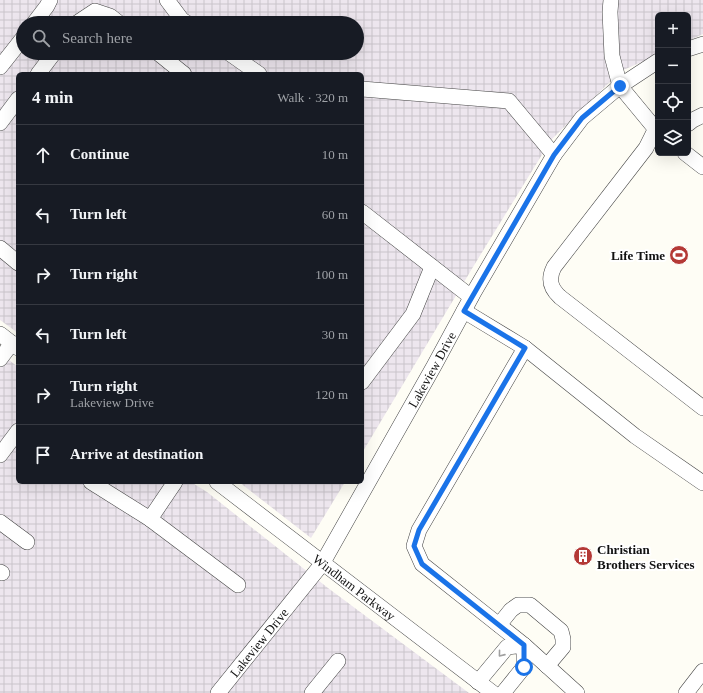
<!DOCTYPE html>
<html lang="en">
<head>
<meta charset="utf-8">
<style>
  body { margin:0; font-family:"Times New Roman",serif; background:#20242c; color:#f1f3f6 }
  .controls { position:absolute; right:12px; top:12px; display:grid; overflow:hidden; border-radius:6px; box-shadow:0 4px 16px #0002 }
  .controls button { width:36px; height:36px; display:grid; place-items:center; padding:0; border:0; border-bottom:1px solid #363941; background:#171b24; color:#f1f3f6; font:20px sans-serif }
  .stop { position:absolute; width:12px; height:12px; margin:-9px; border:3px solid #1a73e8; border-radius:50%; background:#fff }
  .stop.end { background:#1a73e8; border-color:#fff; box-shadow:0 1px 4px #0008 }
  .list { margin:0; padding:0; list-style:none }
  h2 { display:flex; justify-content:space-between; align-items:center; height:52px; margin:0; padding:0 16px; font-size:17px }
  h2 small { font-size:13px; font-weight:400; color:#9ea1a6 }
  .list li { display:grid; grid-template-columns:26px 1fr auto; gap:12px; align-items:center; box-sizing:border-box; height:60px; padding:0 16px; border-top:1px solid #363941 }
  .list b { display:block; font-size:15px; white-space:nowrap }
  .list p { margin:0; font-size:13px; white-space:nowrap; color:#9ea1a6 }
  .list em { font-size:13px; font-style:normal; color:#9ea1a6 }
  .icon { flex:none; width:22px; height:22px; fill:none; stroke:currentColor; stroke-width:2; stroke-linecap:round; stroke-linejoin:round }
  .map { position:relative; flex:none; width:703px; height:693px; overflow:hidden }
  .search { position:absolute; background:#171b24; box-shadow:0 4px 16px #0002; left:16px; top:16px; width:348px; height:44px; display:flex; align-items:center; gap:10px; box-sizing:border-box; padding:0 14px; border-radius:22px; color:#9ea1a6; font-size:15px }
  .panel { position:absolute; background:#171b24; box-shadow:0 4px 16px #0002; left:16px; top:72px; width:348px; height:412px; border-radius:6px }
  .map>svg:first-child { display:block }
  .industrial { fill:url(#industrial-grid); fill-rule:evenodd }
  .lines { fill:none; stroke-linecap:round; stroke-linejoin:round }
  .minor-casing { stroke:#444; stroke-width:16 }
  .minor { stroke:#fff; stroke-width:15 }
  .oneway { stroke:#a0a0a0 }
  .route { stroke:#1a73e8; stroke-width:5 }
  .labels { text-anchor:middle; dominant-baseline:central; stroke-width:4; stroke-linejoin:round; paint-order:stroke }
  .poi-label { font-size:13px; font-weight:bold; fill:#111; stroke:#fff; text-anchor:end }
  .street-label { font-size:13px; fill:#111; stroke:#fff }
</style>
</head>
<body>
<div class="map">
<svg width="703" height="693" viewBox="0 0 703 693">
  <defs>
    <pattern id="industrial-grid" width="8" height="8" patternUnits="userSpaceOnUse"><rect width="8" height="8" fill="#ede6ee"/><path d="M0 4h8M4 0v8" fill="none" stroke="#cac4cb"/></pattern>
  </defs>
  <rect width="100%" height="100%" fill="#fefdf5"/>
  <g class="industrial">
    <path d="M0,0H703V34L688,41V15H658V55L621,71L551,140L473,267L362,453V74H18V333L0,320ZM23,23H357V53H23Z"/>
    <path d="M0,353L18,367V482H191L207,492L328,588L469,693H0Z"/>
    <path d="M239,482H345L311,538Z"/>
  </g>
  <g class="lines">
    <g class="minor-casing">
      <g id="minor">
        <path d="M167,0L182,20L187,23"/>
        <path d="M611,0L610,12L612,56L620,86L658,132"/>
        <path d="M34,23L47,6L50,0"/>
        <path d="M77,23L95,11L110,16L119,23"/>
        <path d="M688,49L703,44"/>
        <path d="M158,53L184,74"/>
        <path d="M229,53L259,74"/>
        <path d="M0,67L23,38"/>
        <path d="M38,74L54,53"/>
        <path d="M362,89L509,101L554,155"/>
        <path d="M0,123L18,99"/>
        <path d="M688,124L693,120L703,115"/>
        <path d="M655,130L646,148L554,267C548,279 550,288 560,297L703,408"/>
        <path d="M685,153L703,167"/>
        <path d="M362,212L471,297"/>
        <path d="M0,248L18,263"/>
        <path d="M464,311L525,348L419,530L414,546L422,564L524,645L577,693"/>
        <path d="M0,334L18,348"/>
        <path d="M525,348L635,436L703,483"/>
        <path d="M0,359L12,343"/>
        <path d="M362,382L413,314L432,267"/>
        <path d="M0,455L18,431"/>
        <path d="M91,482L150,519L238,585"/>
        <path id="s1" d="M217,482L493,693"/>
        <path d="M150,519L175,482"/>
        <path d="M0,522L27,542"/>
        <path d="M0,572L2,573"/>
        <path d="M499,625L511,610L518,605H530L561,631L563,639V647L547,666"/>
        <path d="M478,682L507,647L524,645V667L503,693"/>
        <path id="s2" d="M218,693L322,564L434,366L474,292L554,155L582,118L620,86L658,61"/>
        <path d="M312,693L338,661"/>
        <path d="M686,693L703,671"/>
      </g>
    </g>
    <use href="#minor" class="minor"/>
  </g>
  <defs><path id="oneway-chevron" d="M-2-3.5L2.5 0L-2 3.5" fill="none" stroke-width="1.6" stroke-linecap="round" stroke-linejoin="round"/></defs>
  <use class="oneway" href="#oneway-chevron" transform="translate(501 654) rotate(129)"/>
  <g class="lines">
    <path class="route" d="M524,667V645L422,564L414,546L419,530L525,348L464,311L554,155L582,118L620,86"/>
  </g>
  <defs>
    <g id="stadium-disc" transform="scale(1)"><circle r="9.5" fill="#b43936" stroke="#fff"/><path d="M0-5a6.5 5 0 1 0 0 10a6.5 5 0 1 0 0-10ZM-3.5-1.8h7v3.6h-7Z" fill="#fff"/></g>
    <g id="building-disc" transform="scale(1)"><circle r="9.5" fill="#b43936" stroke="#fff"/><path d="M-4-6H4V6H1V3H-1V6H-4ZM-2.5-4.3h1.7v1.8h-1.7ZM.8-4.3h1.7v1.8H.8ZM-2.5-1h1.7V.8h-1.7ZM.8-1h1.7V.8H.8Z" fill="#fff"/></g>
  </defs>
  <g fill-rule="evenodd">
    <use href="#stadium-disc" x="679" y="255"/>
    <use href="#building-disc" x="583" y="556"/>
  </g>
  <g class="labels">
    <g class="poi-label">
      <text x="665" y="255">Life Time</text>
      <text x="597" y="549" text-anchor="start">Christian<tspan x="597" dy="15">Brothers Services</tspan></text>
    </g>
    <g class="street-label">
      <text stroke="none"><textPath href="#s2" startOffset="389">Lakeview Drive</textPath></text>
      <text stroke="none"><textPath href="#s1" startOffset="173">Windham Parkway</textPath></text>
      <text stroke="none"><textPath href="#s2" startOffset="65">Lakeview Drive</textPath></text>
    </g>
  </g>
</svg>
<div class="controls">
<button>+</button>
<button>−</button>
<button><svg class="icon" aria-label="locate" viewBox="0 0 24 24"><circle cx="12" cy="12" r="6"/><path d="M12 2v4M12 18v4M2 12h4M18 12h4"/></svg></button>
<button><svg class="icon" aria-label="layers" viewBox="0 0 24 24"><path d="M12 4l9 5-9 5-9-5zM3 14l9 5 9-5"/></svg></button>
</div>
<div class="stop" style="left:524px;top:667px"></div>
<div class="stop end" style="left:620px;top:86px"></div>
<div class="search"><svg class="icon" aria-label="search" viewBox="0 0 24 24"><circle cx="10" cy="10" r="6"/><path d="M15 15l6 6"/></svg>Search here</div>
<section class="panel">
<h2>4 min<small>Walk · 320 m</small></h2>
<ul class="list">
<li><svg class="icon" aria-label="ahead" viewBox="0 0 24 24"><path d="M12 20V5M6 11l6-6 6 6"/></svg><div><b>Continue</b></div><em>10 m</em></li>
<li><svg class="icon" aria-label="left" viewBox="0 0 24 24"><path d="M17 20v-9H6M10 6l-5 5 5 5"/></svg><div><b>Turn left</b></div><em>60 m</em></li>
<li><svg class="icon" aria-label="right" viewBox="0 0 24 24"><path d="M7 20v-9h11M14 6l5 5-5 5"/></svg><div><b>Turn right</b></div><em>100 m</em></li>
<li><svg class="icon" aria-label="left" viewBox="0 0 24 24"><path d="M17 20v-9H6M10 6l-5 5 5 5"/></svg><div><b>Turn left</b></div><em>30 m</em></li>
<li><svg class="icon" aria-label="right" viewBox="0 0 24 24"><path d="M7 20v-9h11M14 6l5 5-5 5"/></svg><div><b>Turn right</b><p>Lakeview Drive</p></div><em>120 m</em></li>
<li><svg class="icon" aria-label="arrive" viewBox="0 0 24 24"><path d="M6 21V4h12l-3 4 3 4H6"/></svg><div><b>Arrive at destination</b></div></li>
</ul>
</section>
</div>
</body>
</html>
